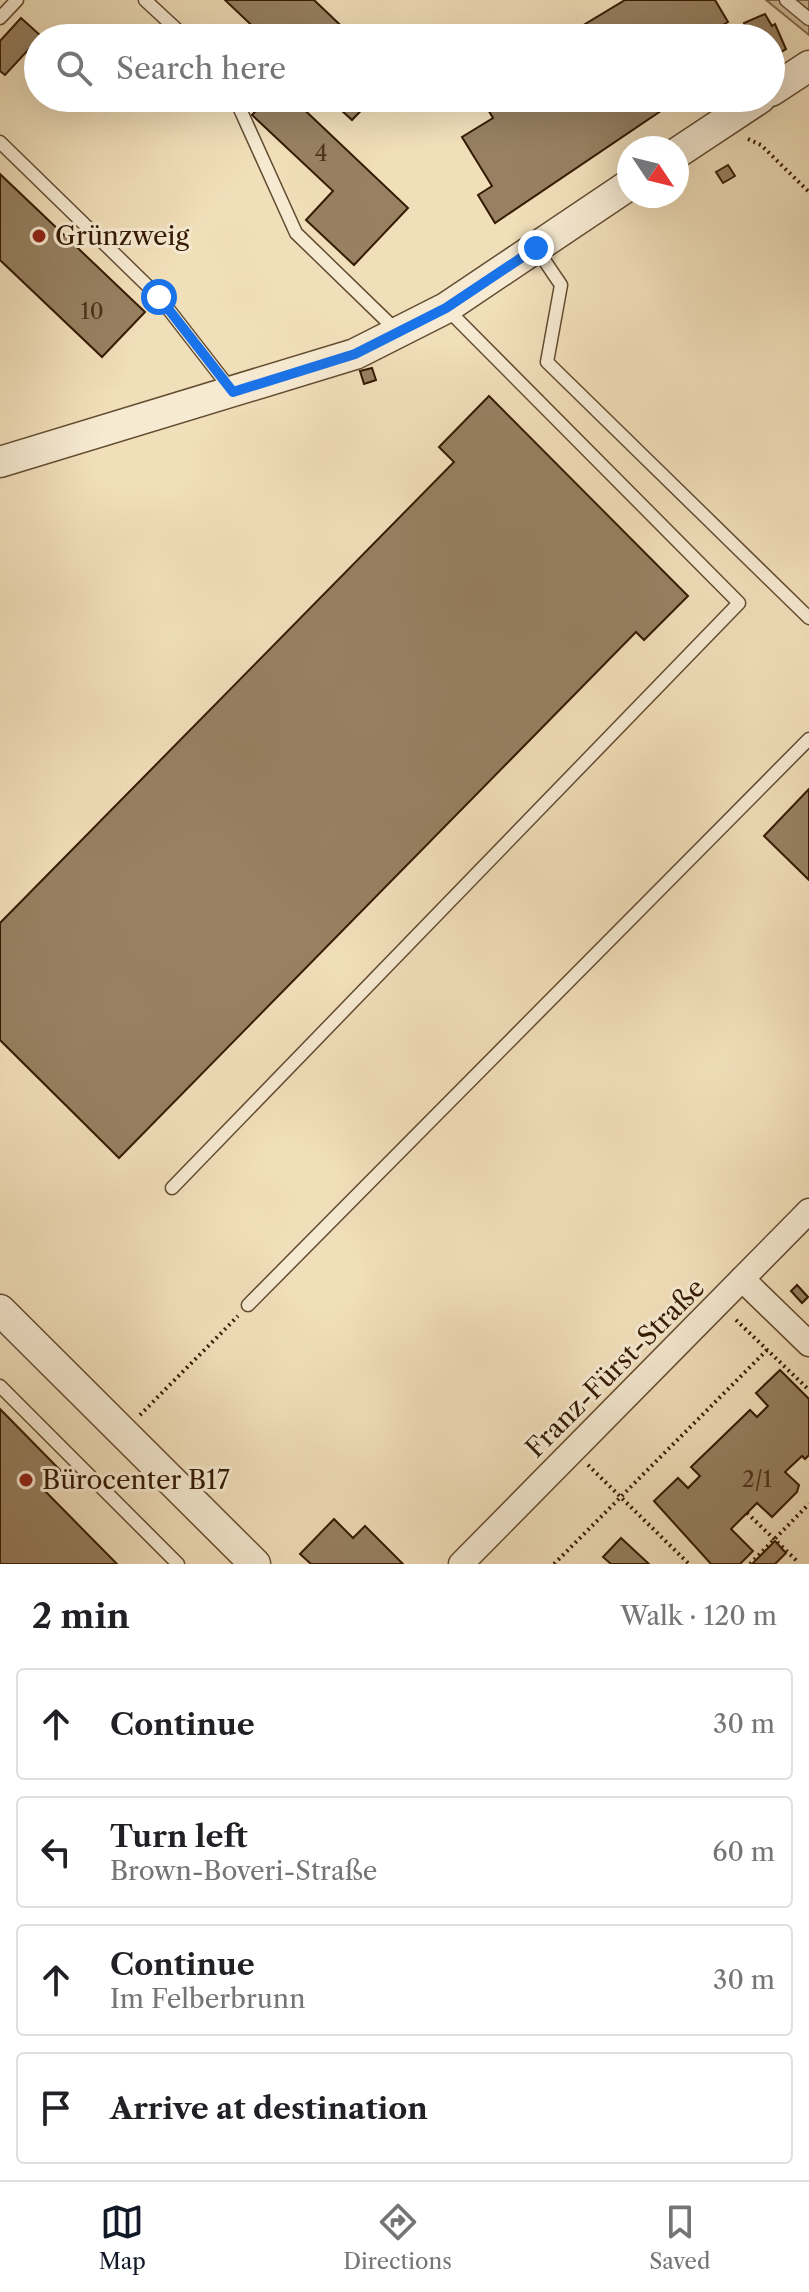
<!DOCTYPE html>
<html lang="en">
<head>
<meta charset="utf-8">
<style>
  body { margin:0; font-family:"Libre Caslon Text",serif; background:#f6f6f6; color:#202124 }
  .compass { position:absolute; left:617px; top:136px; width:72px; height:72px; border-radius:50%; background:#fff; box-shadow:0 8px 32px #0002; rotate:125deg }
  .stop { position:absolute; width:24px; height:24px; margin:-18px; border:6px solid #1a73e8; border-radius:50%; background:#fff }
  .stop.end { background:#1a73e8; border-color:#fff; box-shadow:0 2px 8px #0008 }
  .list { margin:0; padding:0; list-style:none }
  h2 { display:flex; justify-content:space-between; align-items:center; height:104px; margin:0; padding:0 32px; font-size:34px }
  h2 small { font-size:26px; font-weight:400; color:#757577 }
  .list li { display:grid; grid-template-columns:52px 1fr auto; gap:24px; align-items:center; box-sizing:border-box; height:112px; margin:0 16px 16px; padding:0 16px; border:2px solid #e0e0e0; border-radius:8px }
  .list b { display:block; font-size:30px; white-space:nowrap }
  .list p { margin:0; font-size:26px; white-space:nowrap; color:#757577 }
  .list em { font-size:26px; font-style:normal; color:#757577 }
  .icon { flex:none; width:44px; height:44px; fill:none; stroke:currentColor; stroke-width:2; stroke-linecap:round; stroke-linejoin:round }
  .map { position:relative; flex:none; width:809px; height:1564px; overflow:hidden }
  .search { position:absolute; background:#fff; box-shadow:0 8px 32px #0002; left:24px; right:24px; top:24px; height:88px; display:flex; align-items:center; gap:20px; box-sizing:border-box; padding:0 28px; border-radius:44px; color:#757577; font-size:30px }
  .sheet { height:616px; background:#fff }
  nav { display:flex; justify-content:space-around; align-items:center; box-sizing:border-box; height:112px; border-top:2px solid #e0e0e0; background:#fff; font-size:22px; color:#757577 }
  nav a { display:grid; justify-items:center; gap:4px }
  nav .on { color:#111827 }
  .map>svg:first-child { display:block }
  .green { fill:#d1be9b; stroke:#836c4f; stroke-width:2 }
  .building { fill:#978162; stroke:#351b03; stroke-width:2 }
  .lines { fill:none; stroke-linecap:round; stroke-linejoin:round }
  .service-casing { stroke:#644c31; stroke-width:15 }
  .minor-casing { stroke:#644c31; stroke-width:27 }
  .tertiary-casing { stroke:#644c31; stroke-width:33 }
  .path { stroke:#351b03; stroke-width:4; stroke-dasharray:2 4; stroke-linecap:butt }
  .service { stroke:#f6ead2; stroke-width:12 }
  .minor { stroke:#f6ead2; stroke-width:24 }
  .tertiary { stroke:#f6ead2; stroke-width:30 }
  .route { stroke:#1a73e8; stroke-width:10 }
  .poi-dot { fill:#8f2418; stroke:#f6ead2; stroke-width:3 }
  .labels { text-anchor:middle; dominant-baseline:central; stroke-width:6; stroke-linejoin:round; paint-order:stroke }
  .number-label { font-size:22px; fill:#4e341b }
  .poi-label { font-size:26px; fill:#351b03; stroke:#f6ead2; text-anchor:start }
  .street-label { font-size:26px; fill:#351b03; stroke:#f6ead2 }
</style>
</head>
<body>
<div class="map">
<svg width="809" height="1564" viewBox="0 0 809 1564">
  <rect width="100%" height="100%" fill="#f1dfba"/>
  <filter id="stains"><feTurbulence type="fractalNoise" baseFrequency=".0025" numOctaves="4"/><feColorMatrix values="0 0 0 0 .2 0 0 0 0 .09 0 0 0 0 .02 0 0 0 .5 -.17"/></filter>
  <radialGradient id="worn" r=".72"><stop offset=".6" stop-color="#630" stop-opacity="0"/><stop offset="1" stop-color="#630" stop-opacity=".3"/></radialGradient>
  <path class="green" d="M766,0H809V35Z"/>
  <g class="building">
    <path d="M225,0H314L354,38H265Z"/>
    <path d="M625,0H715L728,22L714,30L718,38H562Z"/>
    <path d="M765,14L772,26L775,24L786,49L771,58V38H726L738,27L740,30L746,27L744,23Z"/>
    <path d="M21,18L41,36L5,75L0,71V41Z"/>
    <path d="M268,98H292L408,208L354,265L306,220L333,191L252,115Z"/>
    <path d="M328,98H373L352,120Z"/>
    <path d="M481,98H680L495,223L478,195L492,186L462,137L493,118Z"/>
    <path d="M728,165L735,176L723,183L716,172Z"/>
    <path d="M0,174L145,312L102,357L0,260Z"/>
    <path d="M372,368L376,380L364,384L360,371Z"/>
    <path d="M489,396L688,596L644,640L636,632L119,1158L0,1040V923L454,462L439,447Z"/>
    <path d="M809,789V880L764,836Z"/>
    <path d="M797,1285L808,1297L802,1303L791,1291Z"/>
    <path d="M780,1370L809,1399V1455L805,1459L802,1456L785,1472L799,1485L797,1492L772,1517L757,1503L731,1529L753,1551L740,1564H711L654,1501L678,1478L688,1488L700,1476L691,1467L750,1410L757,1417L768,1406L756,1393Z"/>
    <path d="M0,1409L61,1471L43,1489L117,1564H0Z"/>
    <path d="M334,1519L353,1538L365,1526L403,1564H311L300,1554Z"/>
    <path d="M621,1538L649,1564H611L603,1557Z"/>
    <path d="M775,1541L786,1553L775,1564H752Z"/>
  </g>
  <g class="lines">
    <g class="service-casing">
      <g id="service">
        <path d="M145,0L186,38"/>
        <path d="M786,0L809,19"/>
        <path d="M0,18L17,0"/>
        <path d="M235,98L296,233L397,331"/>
        <path d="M0,142L159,297L232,391"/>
        <path d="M536,248L561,285L547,362L809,618"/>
        <path d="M172,1188L739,603L446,308"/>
        <path d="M248,1305L809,739"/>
        <path d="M0,1386L178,1564"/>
      </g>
    </g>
    <g class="minor-casing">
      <g id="minor">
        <path d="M742,1279L809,1344"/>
        <path d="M461,1564L809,1211"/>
      </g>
    </g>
    <g class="tertiary-casing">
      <g id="tertiary">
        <path d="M771,91L809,66"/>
        <path d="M677,153L760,98"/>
        <path d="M0,462L355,354L446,308L629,185"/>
        <path d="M0,1310L255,1564"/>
      </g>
    </g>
    <g class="path">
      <path d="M748,139L761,145L809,192"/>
      <path d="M736,1320L809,1390"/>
      <path d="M140,1415L238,1316"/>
      <path d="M588,1465L689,1564"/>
      <path d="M747,1513L797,1561"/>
      <path d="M554,1564L767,1350"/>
      <path d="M750,1564L809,1504"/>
    </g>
    <use href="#service" class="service"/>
    <use href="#minor" class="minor"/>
    <use href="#tertiary" class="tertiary"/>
  </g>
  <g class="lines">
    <path class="route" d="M159,297L233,392L355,354L446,308L536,248"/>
  </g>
  <g class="poi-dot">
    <circle cx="39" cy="236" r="8"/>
    <circle cx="26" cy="1480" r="8"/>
  </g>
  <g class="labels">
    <g class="number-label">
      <text x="321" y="153">4</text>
      <text x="92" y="311">10</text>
      <text x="757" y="1479">2/1</text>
    </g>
    <g class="poi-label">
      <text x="55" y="236">Grünzweig</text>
      <text x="42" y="1480">Bürocenter B17</text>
    </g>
    <g class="street-label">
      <text transform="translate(615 1368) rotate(-45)">Franz-Fürst-Straße</text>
    </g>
  </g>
  <rect width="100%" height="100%" filter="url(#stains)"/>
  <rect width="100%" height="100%" fill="url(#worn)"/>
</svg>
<svg class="compass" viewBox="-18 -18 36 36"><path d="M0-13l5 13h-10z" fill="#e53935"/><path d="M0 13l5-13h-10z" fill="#757577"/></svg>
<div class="stop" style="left:159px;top:297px"></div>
<div class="stop end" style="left:536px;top:248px"></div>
<div class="search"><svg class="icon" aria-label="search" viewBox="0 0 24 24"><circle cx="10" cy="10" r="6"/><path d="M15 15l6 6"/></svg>Search here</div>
</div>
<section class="sheet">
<h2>2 min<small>Walk · 120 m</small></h2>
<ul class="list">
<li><svg class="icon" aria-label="ahead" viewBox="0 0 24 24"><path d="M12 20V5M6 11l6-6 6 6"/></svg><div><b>Continue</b></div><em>30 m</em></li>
<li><svg class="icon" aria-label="left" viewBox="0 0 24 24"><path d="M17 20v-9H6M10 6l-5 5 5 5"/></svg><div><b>Turn left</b><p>Brown-Boveri-Straße</p></div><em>60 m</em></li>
<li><svg class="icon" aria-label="ahead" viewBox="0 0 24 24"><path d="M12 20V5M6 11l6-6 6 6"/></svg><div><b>Continue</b><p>Im Felberbrunn</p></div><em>30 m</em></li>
<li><svg class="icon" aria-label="arrive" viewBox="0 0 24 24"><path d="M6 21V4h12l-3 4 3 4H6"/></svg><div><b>Arrive at destination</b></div></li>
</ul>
</section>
<nav>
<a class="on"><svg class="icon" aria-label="map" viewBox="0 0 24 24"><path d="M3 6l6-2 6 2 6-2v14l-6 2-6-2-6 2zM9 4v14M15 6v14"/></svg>Map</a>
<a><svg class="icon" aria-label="directions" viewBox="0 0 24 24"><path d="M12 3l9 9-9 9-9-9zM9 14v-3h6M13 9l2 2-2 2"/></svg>Directions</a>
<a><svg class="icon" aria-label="saved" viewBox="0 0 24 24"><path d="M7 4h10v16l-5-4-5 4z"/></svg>Saved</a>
</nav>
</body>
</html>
